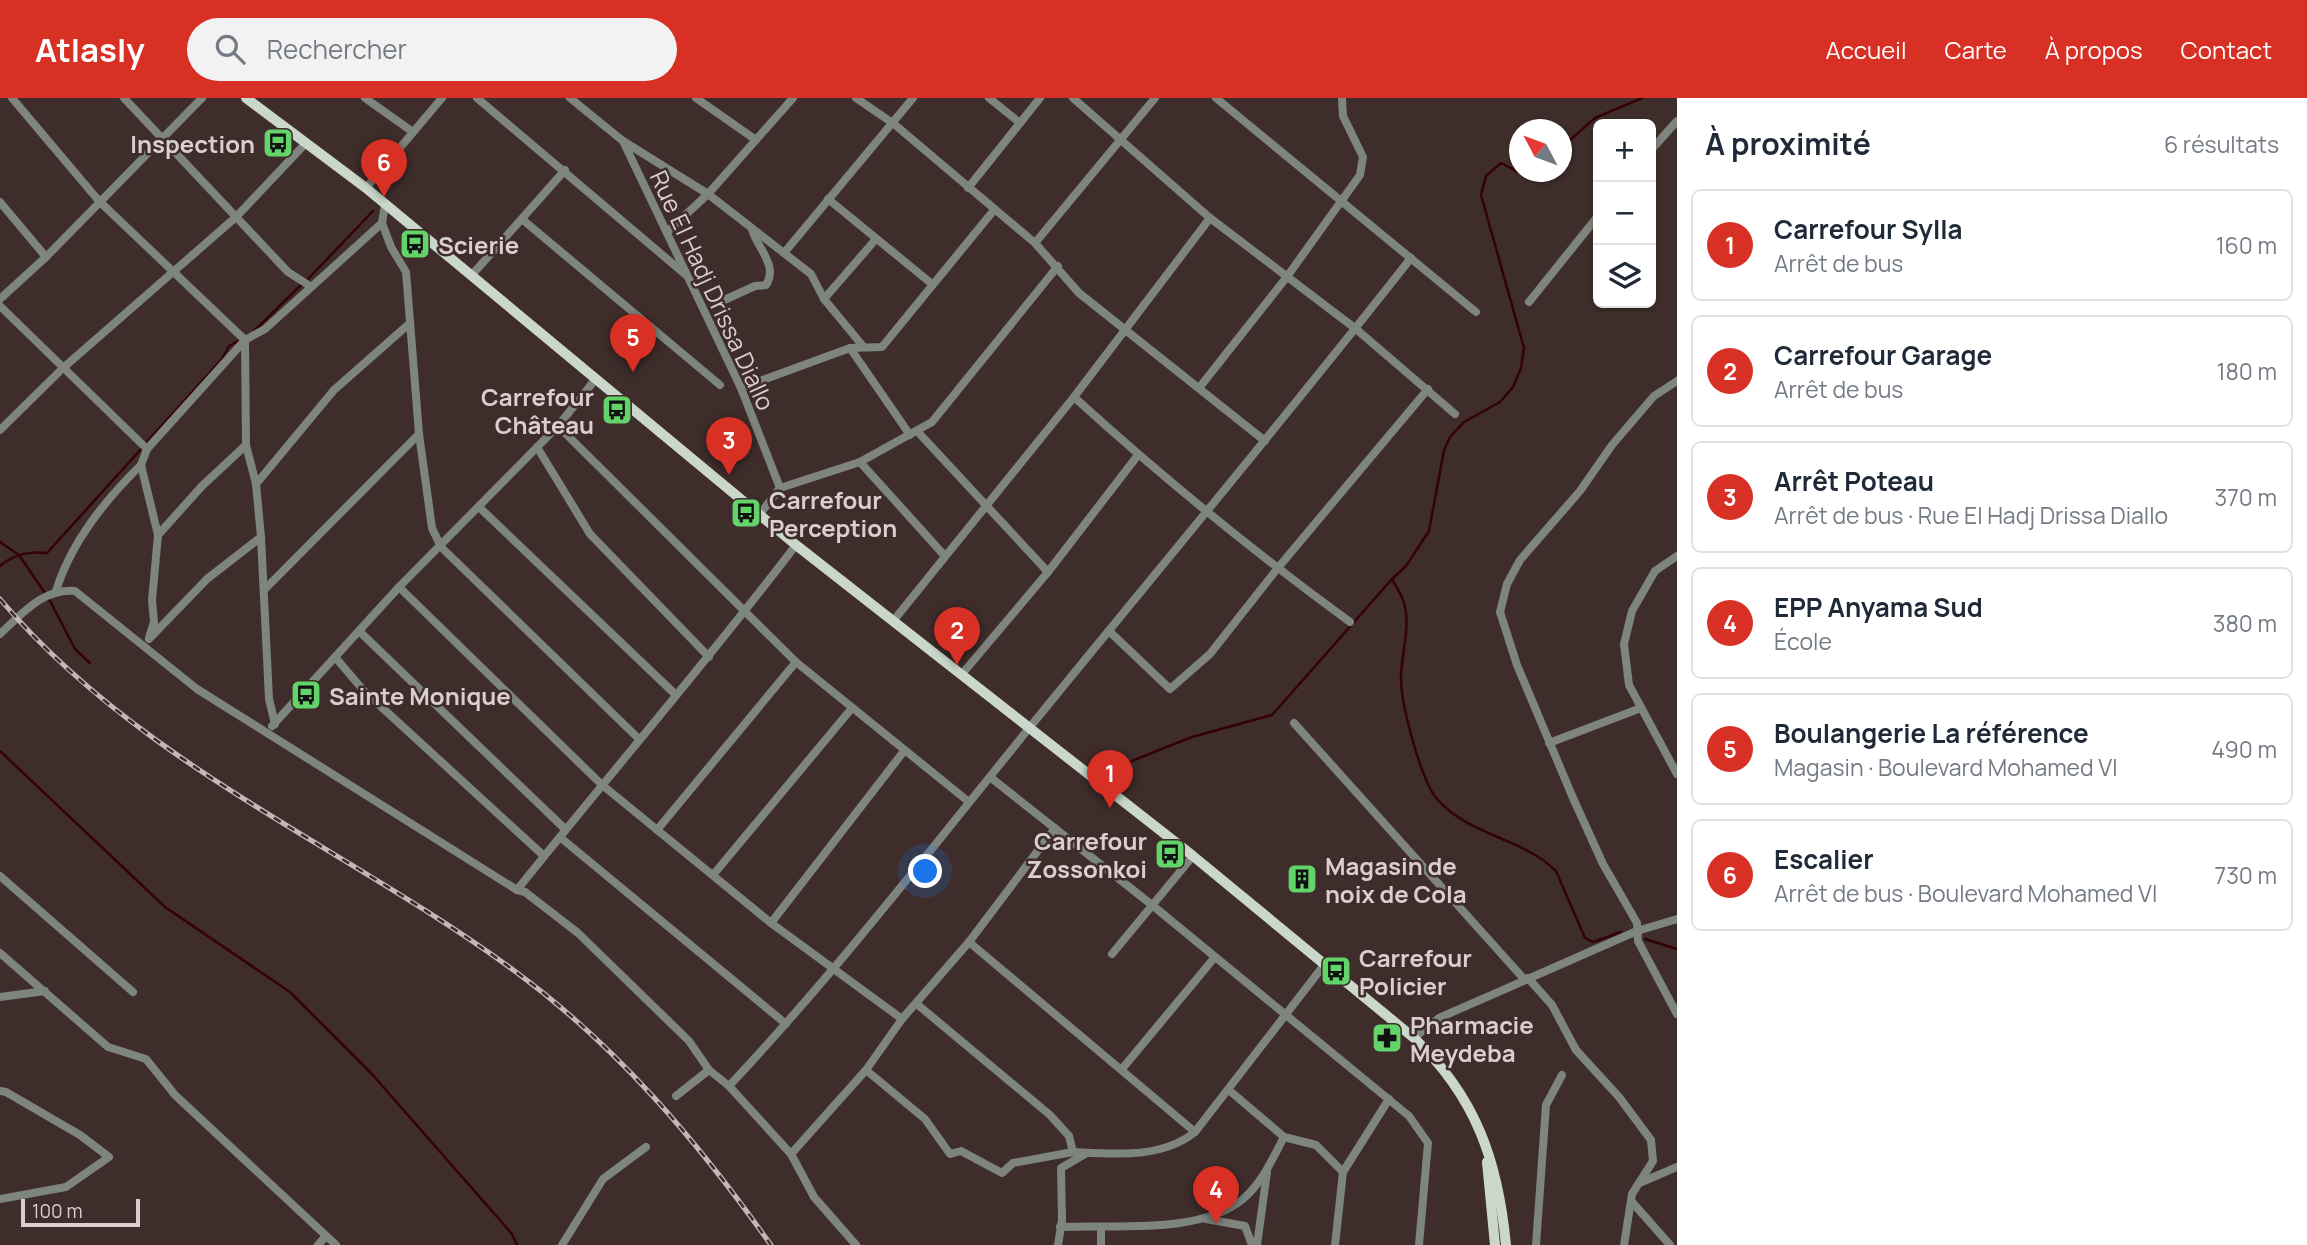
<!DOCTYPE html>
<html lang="fr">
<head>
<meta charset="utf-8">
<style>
  body { margin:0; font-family:Manrope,sans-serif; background:#f2f2f3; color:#1f2937 }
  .controls { position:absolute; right:21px; top:21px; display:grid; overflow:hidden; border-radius:10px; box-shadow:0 2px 5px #0004 }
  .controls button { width:63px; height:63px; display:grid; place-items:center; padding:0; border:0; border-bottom:2px solid #e0e1e3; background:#fff; color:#1f2937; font:35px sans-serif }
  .compass { position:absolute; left:1509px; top:21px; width:63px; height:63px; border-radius:50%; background:#fff; box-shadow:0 2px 5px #0004; rotate:311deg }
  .scale { position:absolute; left:21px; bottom:18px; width:119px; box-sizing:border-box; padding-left:7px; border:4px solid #dbcfce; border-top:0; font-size:19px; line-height:24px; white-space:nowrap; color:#dbcfce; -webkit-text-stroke:5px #3e2d2b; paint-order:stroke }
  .you { position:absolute; left:926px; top:774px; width:24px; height:24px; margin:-18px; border:5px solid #fff; border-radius:50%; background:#1a73e8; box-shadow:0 0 0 10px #1a73e833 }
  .badge { display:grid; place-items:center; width:46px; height:46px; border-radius:50%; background:#d93025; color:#fff; font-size:23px; font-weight:700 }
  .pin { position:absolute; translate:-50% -58px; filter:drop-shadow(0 2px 4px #0008) }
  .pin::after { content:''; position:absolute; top:37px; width:24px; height:21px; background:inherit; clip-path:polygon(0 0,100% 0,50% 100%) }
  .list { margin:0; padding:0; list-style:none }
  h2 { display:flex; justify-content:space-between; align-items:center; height:91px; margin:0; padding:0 28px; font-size:30px }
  h2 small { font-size:23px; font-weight:400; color:#747a83 }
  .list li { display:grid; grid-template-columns:46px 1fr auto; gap:21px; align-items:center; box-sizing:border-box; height:112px; margin:0 14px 14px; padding:0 14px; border:2px solid #e0e1e3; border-radius:10px }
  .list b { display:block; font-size:26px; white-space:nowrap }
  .list p { margin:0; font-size:23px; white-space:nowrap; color:#747a83 }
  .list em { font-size:23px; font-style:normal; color:#747a83 }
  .icon { flex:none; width:38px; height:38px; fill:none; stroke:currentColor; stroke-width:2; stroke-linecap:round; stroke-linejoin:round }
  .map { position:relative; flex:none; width:1677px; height:1147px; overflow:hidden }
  header { display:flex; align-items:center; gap:42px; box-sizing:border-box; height:98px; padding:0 35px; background:#d93025; color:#fff }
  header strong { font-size:33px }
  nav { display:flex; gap:38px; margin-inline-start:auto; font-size:24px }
  .search { width:490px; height:63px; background:#f2f2f3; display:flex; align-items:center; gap:18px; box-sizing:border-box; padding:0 24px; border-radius:38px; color:#747a83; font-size:26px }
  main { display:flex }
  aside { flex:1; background:#fff }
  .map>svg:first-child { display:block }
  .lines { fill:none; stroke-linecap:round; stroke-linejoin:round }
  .stream { stroke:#350204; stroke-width:2.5 }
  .minor { stroke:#7e847e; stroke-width:8 }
  .major { stroke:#cad7ca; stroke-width:10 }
  .rail-casing { stroke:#c4b7b6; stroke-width:5 }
  .rail { stroke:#3e2d2b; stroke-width:2.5; stroke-dasharray:8; stroke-linecap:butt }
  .labels { text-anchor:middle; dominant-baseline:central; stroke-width:5; stroke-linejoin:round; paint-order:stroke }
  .poi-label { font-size:24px; font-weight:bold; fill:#dbcfce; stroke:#3e2d2b; text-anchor:start }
  .street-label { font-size:24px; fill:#dbcfce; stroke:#3e2d2b }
</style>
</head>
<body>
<header>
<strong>Atlasly</strong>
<div class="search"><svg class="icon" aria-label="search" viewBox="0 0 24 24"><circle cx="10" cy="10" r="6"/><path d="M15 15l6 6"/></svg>Rechercher</div>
<nav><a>Accueil</a><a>Carte</a><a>À propos</a><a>Contact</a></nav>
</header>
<main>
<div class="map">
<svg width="1677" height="1147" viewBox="0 0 1677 1147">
  <rect width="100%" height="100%" fill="#3e2d2b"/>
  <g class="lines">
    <g class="stream">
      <path d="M1562,49L1595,20L1642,0"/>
      <path d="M1538,74L1524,77L1501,65L1486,78L1481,97L1524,250L1521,270L1513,289L1500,304L1464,324L1450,339L1444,352L1429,433L1406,468L1392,481C1396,489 1402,497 1404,505C1411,528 1401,557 1401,580C1401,606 1421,684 1438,702C1470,738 1523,740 1556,773L1585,840L1593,844L1621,834"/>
      <path d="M307,182L373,113"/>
      <path d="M254,233L302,186"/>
      <path d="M146,345L222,261L229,248L240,242"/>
      <path d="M0,444L19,457L45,495"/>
      <path d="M0,468C14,456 29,453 47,455L142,350"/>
      <path d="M49,501L75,551L90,565"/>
      <path d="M0,653L165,809L290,894L371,975L512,1136L517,1147"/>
      <path d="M1129,664L1192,639L1272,617L1392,481"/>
      <path d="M1645,841L1677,851"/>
    </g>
    <g class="minor">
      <path d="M12,0L99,103L245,242L246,347L256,386L261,439L269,601L275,626"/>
      <path d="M124,0L288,174L310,188"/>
      <path d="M365,0L413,34"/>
      <path d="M477,0L686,177"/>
      <path d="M570,0L623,43L741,290L780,390L760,416"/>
      <path d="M696,0L756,42"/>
      <path d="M856,0L894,26L1035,145L1079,195L1265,343"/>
      <path d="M989,0L1020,25"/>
      <path d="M1073,0L1210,120L1356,231L1455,316"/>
      <path d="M1216,0L1476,214"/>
      <path d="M623,43L708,96L811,176L824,201L862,247"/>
      <path d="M1651,52L1677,23"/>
      <path d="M366,90L442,0"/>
      <path d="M968,90L1040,0"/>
      <path d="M828,101L932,186"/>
      <path d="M0,104L46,159"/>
      <path d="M523,122L720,287"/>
      <path d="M382,125L391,149L406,174L419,336L432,430L441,449L639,641"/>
      <path d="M667,134L708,96L793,0"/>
      <path d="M1035,145L1155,0"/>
      <path d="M784,155L913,0"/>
      <path d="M471,178L565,72"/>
      <path d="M0,201L46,159L202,0"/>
      <path d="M824,201L876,141"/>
      <path d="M722,203L755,188L766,187C779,167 756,149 752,131"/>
      <path d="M1529,204L1598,118"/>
      <path d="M0,208L147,351"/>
      <path d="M850,250L910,337"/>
      <path d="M1677,283L1654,298L1612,347L1580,393L1520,462L1507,486L1500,514L1517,567L1573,700L1603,766L1637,825L1638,843L1677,916"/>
      <path d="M741,290L850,250L882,249L994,112"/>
      <path d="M1199,290L1286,180L1360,77L1363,59L1343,18L1342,0"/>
      <path d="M1074,299C1162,379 1254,454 1350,524"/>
      <path d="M558,328L796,564L969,704"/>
      <path d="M0,332L63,270L236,119L306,45"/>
      <path d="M917,333L1048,474"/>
      <path d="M537,349L590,436L709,559"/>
      <path d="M860,364L944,457"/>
      <path d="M256,386L334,292L410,225"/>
      <path d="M780,390L860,364L932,324L1058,168"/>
      <path d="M479,409L676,597"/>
      <path d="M158,437L202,388L246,347"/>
      <path d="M1677,458L1655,473L1632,513L1624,546L1629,587L1677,676"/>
      <path d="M399,489L601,686L771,825L902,921"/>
      <path d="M265,491L419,336"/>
      <path d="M56,493C71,444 105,402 141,367"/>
      <path d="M894,522L1074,299L1210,120"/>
      <path d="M359,533L565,731"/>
      <path d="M1109,533L1170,591L1210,556L1277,471L1428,291"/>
      <path d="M0,536C22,516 43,490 75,493L197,591L517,792L525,794L578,835L689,943L709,972L729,988L791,1056L814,1099L856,1147"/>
      <path d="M149,540L154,524L152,502L158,437L141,367L147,351L245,242L265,231L382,125L385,107"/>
      <path d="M149,541L207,481L261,439"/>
      <path d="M335,559L364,593L544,758"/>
      <path d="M962,576L1048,474L1138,357"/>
      <path d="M1294,625L1525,882"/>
      <path d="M272,628L399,489L558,328L594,283"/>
      <path d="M1549,645L1641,610"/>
      <path d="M990,679L1152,807L1409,1018L1428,1045L1419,1147"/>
      <path d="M657,732L796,564"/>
      <path d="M561,740L786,926"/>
      <path d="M713,777L852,610"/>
      <path d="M0,778L133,894"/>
      <path d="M517,792C609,677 706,565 796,447"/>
      <path d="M771,825L904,653"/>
      <path d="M969,844L1195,1034"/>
      <path d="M0,855L108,949L146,961L175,997L336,1147"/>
      <path d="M1112,856L1193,758"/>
      <path d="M1528,880L1552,907L1576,952L1619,999L1651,1042L1653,1063L1632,1096L1624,1147"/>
      <path d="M0,899L45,893"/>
      <path d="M918,907L1050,1017L1069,1038L1073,1054C1114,1056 1162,1061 1195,1034L1324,867"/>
      <path d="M1414,940L1439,920L1637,833L1677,821"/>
      <path d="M1122,971L1215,859"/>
      <path d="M866,972L925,1021L950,1056L961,1053L1002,1075L1013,1065L1073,1054"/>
      <path d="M729,988C836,874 932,750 1030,629C1157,473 1287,318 1411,160"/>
      <path d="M0,993L6,994L80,1037L109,1059L66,1089L0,1101"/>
      <path d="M1230,993L1284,1039L1316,1047L1343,1074"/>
      <path d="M676,998L709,972"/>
      <path d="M791,1056L866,972L902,921L969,844L1055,730"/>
      <path d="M1642,1084L1677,1069"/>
      <path d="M1632,1104L1670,1147"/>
      <path d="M1206,1121L1245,1128L1252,1147"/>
      <path d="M1060,1129C1113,1126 1200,1137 1243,1101C1262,1085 1273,1060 1284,1039"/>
      <path d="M1101,1130V1147"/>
      <path d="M318,1147L326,1138"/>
      <path d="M562,1147L603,1081L646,1049"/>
      <path d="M1058,1147L1062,1122L1061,1070L1085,1056"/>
      <path d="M1257,1147L1267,1074"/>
      <path d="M1335,1147L1343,1074L1389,1001"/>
      <path d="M1536,1147L1546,1007L1562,977"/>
    </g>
    <g class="major">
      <path d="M246,0L366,90L796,447L1193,758L1414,940C1476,999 1498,1063 1506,1147"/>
      <path d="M1487,1064L1495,1147"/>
    </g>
    <g class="rail-casing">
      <path id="rail" d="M0,501C139,666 346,749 516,874C618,949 698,1044 771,1147"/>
    </g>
    <use href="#rail" class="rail"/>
  </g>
  <defs>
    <g id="bus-square" transform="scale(1.575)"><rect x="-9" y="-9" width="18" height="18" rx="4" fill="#62d469" stroke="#3e2d2b"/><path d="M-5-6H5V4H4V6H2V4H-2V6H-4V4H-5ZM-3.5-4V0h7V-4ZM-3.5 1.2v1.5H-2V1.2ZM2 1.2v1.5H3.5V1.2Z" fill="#111"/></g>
    <g id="building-square" transform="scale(1.575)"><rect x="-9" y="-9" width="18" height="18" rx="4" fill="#62d469" stroke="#3e2d2b"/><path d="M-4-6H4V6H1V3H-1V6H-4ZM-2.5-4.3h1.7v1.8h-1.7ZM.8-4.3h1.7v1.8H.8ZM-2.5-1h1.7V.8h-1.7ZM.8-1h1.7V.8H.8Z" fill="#111"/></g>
    <g id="pharmacy-square" transform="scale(1.575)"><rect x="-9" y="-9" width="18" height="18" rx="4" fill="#62d469" stroke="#3e2d2b"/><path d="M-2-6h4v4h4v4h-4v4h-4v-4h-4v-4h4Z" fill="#111"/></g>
  </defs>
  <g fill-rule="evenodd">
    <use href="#bus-square" x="278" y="45"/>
    <use href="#bus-square" x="415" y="146"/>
    <use href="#bus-square" x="617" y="312"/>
    <use href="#bus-square" x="746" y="415"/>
    <use href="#bus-square" x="306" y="597"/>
    <use href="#bus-square" x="1170" y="756"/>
    <use href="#building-square" x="1302" y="781"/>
    <use href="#bus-square" x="1336" y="873"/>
    <use href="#pharmacy-square" x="1387" y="940"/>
  </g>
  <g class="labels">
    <g class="poi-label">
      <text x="255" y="45" text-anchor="end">Inspection</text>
      <text x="438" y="146">Scierie</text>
      <text x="594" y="298" text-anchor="end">Carrefour<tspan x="594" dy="28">Château</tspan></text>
      <text x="769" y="401">Carrefour<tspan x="769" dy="28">Perception</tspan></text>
      <text x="329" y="597">Sainte Monique</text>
      <text x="1147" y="742" text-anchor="end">Carrefour<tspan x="1147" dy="28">Zossonkoi</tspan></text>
      <text x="1325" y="767">Magasin de<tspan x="1325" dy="28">noix de Cola</tspan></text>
      <text x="1359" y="859">Carrefour<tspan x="1359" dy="28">Policier</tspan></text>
      <text x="1410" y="926">Pharmacie<tspan x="1410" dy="28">Meydeba</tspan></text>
    </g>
    <g class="street-label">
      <text transform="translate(713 192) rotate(65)">Rue El Hadj Drissa Diallo</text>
    </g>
  </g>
</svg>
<div class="controls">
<button>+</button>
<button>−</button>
<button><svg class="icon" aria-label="layers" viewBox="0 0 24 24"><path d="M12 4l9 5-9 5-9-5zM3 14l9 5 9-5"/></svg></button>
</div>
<svg class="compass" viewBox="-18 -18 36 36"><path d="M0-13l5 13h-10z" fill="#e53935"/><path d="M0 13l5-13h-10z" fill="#747a83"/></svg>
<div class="scale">100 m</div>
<div class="you"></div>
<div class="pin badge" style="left:1110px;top:710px">1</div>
<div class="pin badge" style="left:957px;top:567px">2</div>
<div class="pin badge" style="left:729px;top:377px">3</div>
<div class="pin badge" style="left:1216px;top:1126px">4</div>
<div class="pin badge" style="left:633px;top:274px">5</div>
<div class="pin badge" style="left:384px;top:99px">6</div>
</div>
<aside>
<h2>À proximité<small>6 résultats</small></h2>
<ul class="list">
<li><span class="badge">1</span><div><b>Carrefour Sylla</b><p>Arrêt de bus</p></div><em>160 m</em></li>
<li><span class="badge">2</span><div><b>Carrefour Garage</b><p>Arrêt de bus</p></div><em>180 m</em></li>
<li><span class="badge">3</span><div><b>Arrêt Poteau</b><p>Arrêt de bus · Rue El Hadj Drissa Diallo</p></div><em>370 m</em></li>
<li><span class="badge">4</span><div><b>EPP Anyama Sud</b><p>École</p></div><em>380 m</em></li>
<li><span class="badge">5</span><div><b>Boulangerie La référence</b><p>Magasin · Boulevard Mohamed VI</p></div><em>490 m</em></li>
<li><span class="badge">6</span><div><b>Escalier</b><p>Arrêt de bus · Boulevard Mohamed VI</p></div><em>730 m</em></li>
</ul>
</aside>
</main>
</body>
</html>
